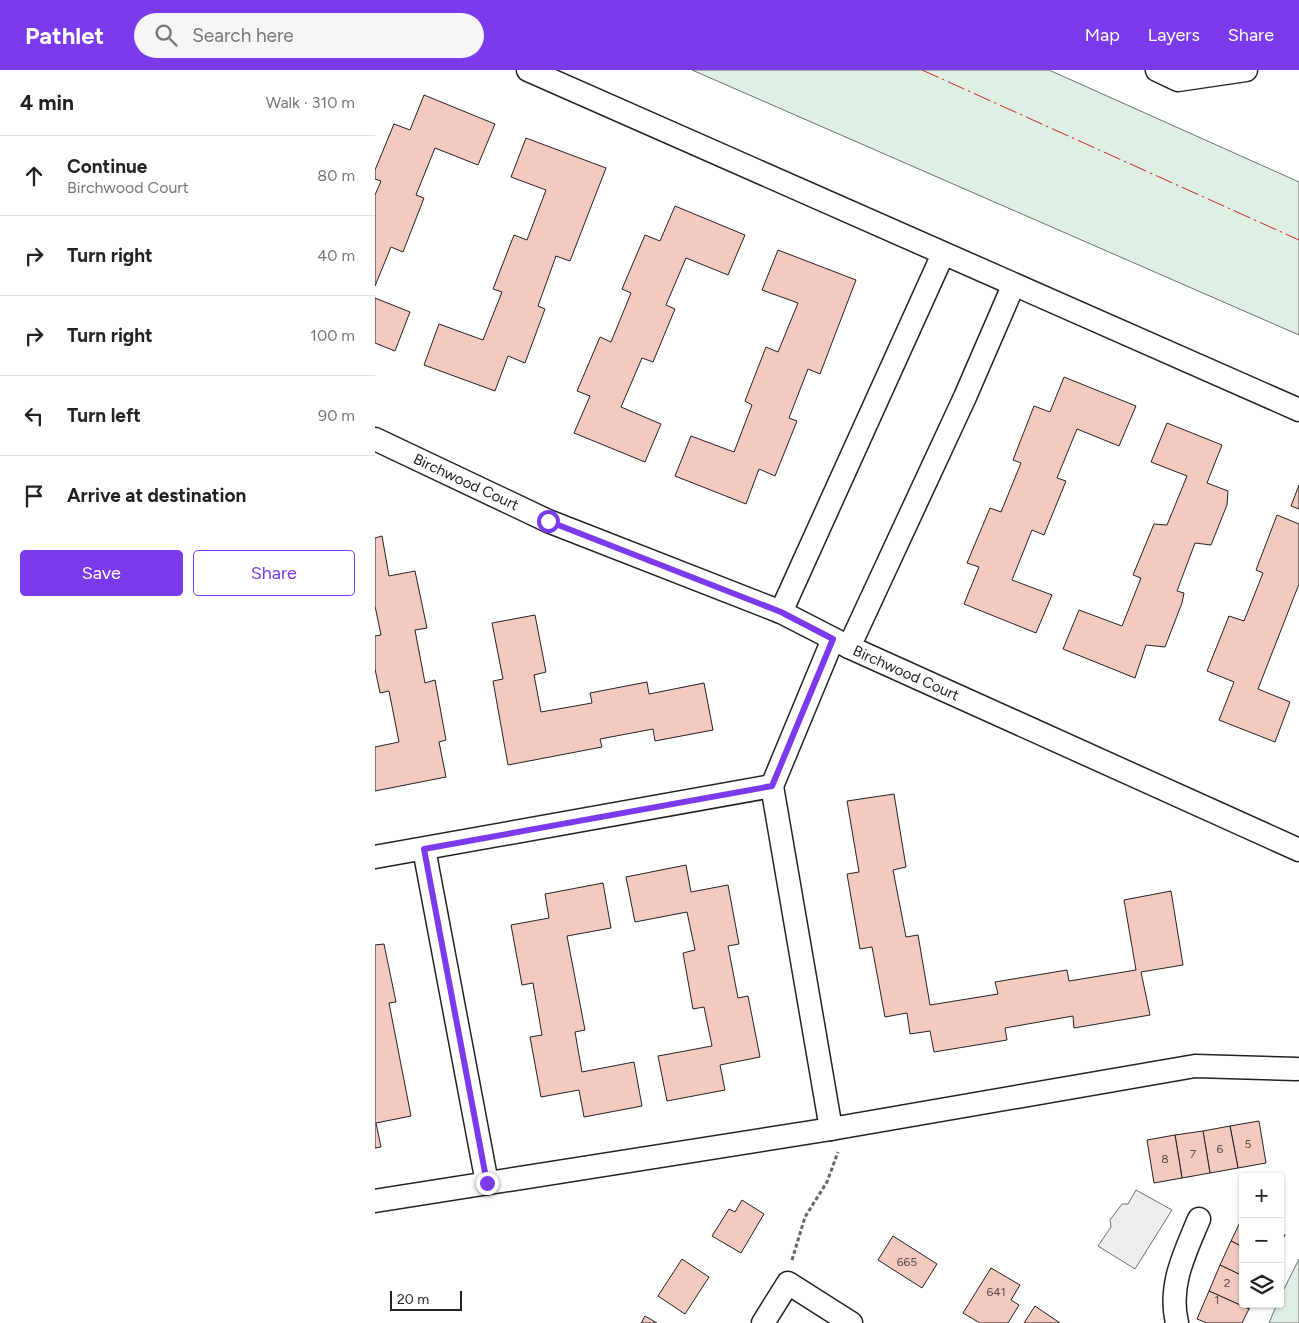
<!DOCTYPE html>
<html lang="en">
<head>
<meta charset="utf-8">
<style>
  body { margin:0; font-family:Figtree,sans-serif; background:#f6f6f6; color:#222 }
  .controls { position:absolute; right:15px; bottom:15px; display:grid; overflow:hidden; border-radius:5px; box-shadow:0 1px 4px #0004 }
  .controls button { width:45px; height:45px; display:grid; place-items:center; padding:0; border:0; border-bottom:1px solid #e0e0e0; background:#fff; color:#222; font:25px sans-serif }
  .scale { position:absolute; left:15px; bottom:12px; width:72px; box-sizing:border-box; padding-left:5px; border:2px solid #222; border-top:0; font-size:14px; line-height:18px; white-space:nowrap; color:#222; -webkit-text-stroke:4px #fff; paint-order:stroke }
  .stop { position:absolute; width:15px; height:15px; margin:-11px; border:4px solid #7c3aed; border-radius:50%; background:#fff }
  .stop.end { background:#7c3aed; border-color:#fff; box-shadow:0 1px 5px #0008 }
  .list { margin:0; padding:0; list-style:none }
  h2 { display:flex; justify-content:space-between; align-items:center; height:65px; margin:0; padding:0 20px; font-size:21px }
  h2 small { font-size:16px; font-weight:400; color:#767676 }
  .list li { display:grid; grid-template-columns:32px 1fr auto; gap:15px; align-items:center; box-sizing:border-box; height:80px; padding:0 20px; border-top:1px solid #e0e0e0 }
  .list b { display:block; font-size:19px; white-space:nowrap }
  .list p { margin:0; font-size:16px; white-space:nowrap; color:#767676 }
  .list em { font-size:16px; font-style:normal; color:#767676 }
  .actions { display:flex; gap:10px; padding:15px 20px }
  .actions a { flex:1; padding:11px 0; border:1px solid #7c3aed; border-radius:5px; text-align:center; font-size:18px; color:#7c3aed }
  .actions .main { background:#7c3aed; color:#fff }
  .icon { flex:none; width:28px; height:28px; fill:none; stroke:currentColor; stroke-width:2; stroke-linecap:round; stroke-linejoin:round }
  .map { position:relative; flex:none; width:924px; height:1253px; overflow:hidden }
  header { display:flex; align-items:center; gap:30px; box-sizing:border-box; height:70px; padding:0 25px; background:#7c3aed; color:#fff }
  header strong { font-size:24px }
  nav { display:flex; gap:28px; margin-inline-start:auto; font-size:18px }
  .search { width:350px; height:45px; background:#f6f6f6; display:flex; align-items:center; gap:12px; box-sizing:border-box; padding:0 18px; border-radius:28px; color:#767676; font-size:19px }
  main { display:flex }
  aside { flex:1; background:#fff }
  .map>svg:first-child { display:block }
  .green { fill:#e0efe3; stroke:#6f6f6f }
  .parking { fill:#ededed; stroke:#6f6f6f }
  .building { fill:#f3c9c0; stroke:#222 }
  .lines { fill:none; stroke-linecap:round; stroke-linejoin:round }
  .minor-casing { stroke:#222; stroke-width:25 }
  .path { stroke:#646464; stroke-width:3; stroke-dasharray:4 2.5; stroke-linecap:butt }
  .minor { stroke:#fff; stroke-width:22 }
  .power { stroke:#c62828; stroke-width:1; stroke-dasharray:18 4 2.5 4; stroke-linecap:butt }
  .route { stroke:#7c3aed; stroke-width:6 }
  .labels { text-anchor:middle; dominant-baseline:central; stroke-width:4; stroke-linejoin:round; paint-order:stroke }
  .number-label { font-size:12px; fill:#564c4a }
  .street-label { font-size:15px; fill:#222; stroke:#fff }
</style>
</head>
<body>
<header>
<strong>Pathlet</strong>
<div class="search"><svg class="icon" aria-label="search" viewBox="0 0 24 24"><circle cx="10" cy="10" r="6"/><path d="M15 15l6 6"/></svg>Search here</div>
<nav><a>Map</a><a>Layers</a><a>Share</a></nav>
</header>
<main>
<aside>
<h2>4 min<small>Walk · 310 m</small></h2>
<ul class="list">
<li><svg class="icon" aria-label="ahead" viewBox="0 0 24 24"><path d="M12 20V5M6 11l6-6 6 6"/></svg><div><b>Continue</b><p>Birchwood Court</p></div><em>80 m</em></li>
<li><svg class="icon" aria-label="right" viewBox="0 0 24 24"><path d="M7 20v-9h11M14 6l5 5-5 5"/></svg><div><b>Turn right</b></div><em>40 m</em></li>
<li><svg class="icon" aria-label="right" viewBox="0 0 24 24"><path d="M7 20v-9h11M14 6l5 5-5 5"/></svg><div><b>Turn right</b></div><em>100 m</em></li>
<li><svg class="icon" aria-label="left" viewBox="0 0 24 24"><path d="M17 20v-9H6M10 6l-5 5 5 5"/></svg><div><b>Turn left</b></div><em>90 m</em></li>
<li><svg class="icon" aria-label="arrive" viewBox="0 0 24 24"><path d="M6 21V4h12l-3 4 3 4H6"/></svg><div><b>Arrive at destination</b></div></li>
</ul>
<div class="actions"><a class="main">Save</a><a>Share</a></div>
</aside>
<div class="map">
<svg width="924" height="1253" viewBox="0 0 924 1253">
  <rect width="100%" height="100%" fill="#fff"/>
  <g class="green">
    <path d="M317,0H674L924,112V265Z"/>
    <path d="M924,1189V1253H894L902,1234H905V1227Z"/>
  </g>
  <path class="parking" d="M761,1120L797,1140L760,1199L723,1176L736,1157L735,1150L747,1134H753Z"/>
  <g class="building">
    <path d="M49,25L120,54L103,95L60,78L41,125L49,128L28,182L16,177L0,216V125L6,111L0,109V100L19,54L35,60Z"/>
    <path d="M151,68L231,98L195,191L181,186L163,236L170,239L150,293L133,286L120,321L49,295L64,254L108,270L127,222L118,219L139,165L152,170L171,120L136,107Z"/>
    <path d="M300,136L370,165L353,205L311,188L291,235L300,239L278,292L267,288L246,337L286,354L270,392L199,363L215,326L202,321L225,267L236,272L256,223L247,219L270,165L285,171Z"/>
    <path d="M403,180L481,210L445,304L433,299L414,348L422,351L400,406L384,399L371,434L300,406L316,366L359,382L377,335L370,331L391,277L403,282L423,233L387,220Z"/>
    <path d="M0,228L35,242L20,281L0,273Z"/>
    <path d="M689,307L761,336L744,376L702,359L682,408L691,411L669,465L657,460L637,510L677,525L661,563L589,534L604,497L592,493L615,438L626,442L646,393L638,390L659,336L675,342Z"/>
    <path d="M792,353L847,375L832,413L853,421L852,435L836,475L820,473L802,521L809,523L807,533L790,577L771,575L760,608L688,579L704,540L747,556L766,508L758,505L779,454L792,455L812,406L776,392Z"/>
    <path d="M924,415V439L916,436Z"/>
    <path d="M902,445L924,454V514L883,619L915,632L900,672L844,650L859,612L832,601L854,546L869,551L888,503L881,500Z"/>
    <path d="M7,466L14,506L40,501L52,558L40,560L50,613L60,610L71,670L64,672L71,707L0,721V677L24,672L14,621L5,623L0,599V566L6,565L0,536V468Z"/>
    <path d="M160,545L171,602L159,605L166,642L217,633L215,623L272,612L274,624L329,613L338,660L280,671L278,659L225,669L227,677L133,695L118,611L128,609L117,553Z"/>
    <path d="M519,724L531,797L518,800L531,867L543,865L555,935L623,924L620,912L692,900L694,911L761,900L749,830L796,821L808,895L766,902L775,945L699,958L698,946L630,958L632,970L559,982L555,961L535,964L532,943L510,947L497,877L485,879L472,804L484,802L472,731Z"/>
    <path d="M311,795L316,822L353,815L364,874L353,876L363,928L373,926L385,987L345,995L350,1020L292,1031L283,986L337,976L329,937L318,939L308,883L320,880L312,842L260,852L251,807Z"/>
    <path d="M228,813L236,858L192,866L210,960L200,962L207,1002L259,992L267,1036L209,1047L204,1020L166,1027L155,967L167,965L158,913L147,915L136,855L174,848L170,824Z"/>
    <path d="M9,874L21,932L14,933L36,1046L1,1053L6,1077L0,1078V875Z"/>
    <path d="M884,1051L891,1093L863,1098L855,1056Z"/>
    <path d="M855,1056L863,1098L835,1103L828,1061Z"/>
    <path d="M828,1061L835,1103L807,1108L800,1065Z"/>
    <path d="M800,1065L807,1108L779,1113L772,1070Z"/>
    <path d="M367,1130L389,1144L366,1183L337,1166L354,1139L360,1142Z"/>
    <path d="M868,1146V1177L856,1171Z"/>
    <path d="M905,1163L910,1165L905,1174Z"/>
    <path d="M518,1166L562,1194L547,1218L503,1190Z"/>
    <path d="M856,1171L868,1177V1206L845,1195Z"/>
    <path d="M307,1189L334,1207L310,1244L283,1226Z"/>
    <path d="M845,1195L868,1206V1234H877L874,1239L834,1221Z"/>
    <path d="M616,1198L645,1215L636,1230L644,1235L633,1253H605L588,1243Z"/>
    <path d="M834,1221L874,1239L867,1253H832L822,1249Z"/>
    <path d="M660,1236L685,1253H649Z"/>
    <path d="M270,1246L282,1253H266Z"/>
  </g>
  <g class="lines">
    <g class="minor-casing">
      <g id="minor">
        <path d="M153,0L924,340"/>
        <path d="M782,0L803,10L871,0"/>
        <path d="M0,369L173,451L406,542L474,577L924,780"/>
        <path d="M406,542L568,184"/>
        <path d="M474,577L590,327L638,216"/>
        <path d="M397,716L456,1059"/>
        <path d="M49,779L112,1113"/>
        <path d="M0,787L397,716L458,569"/>
        <path d="M0,1131L456,1059L820,996L922,999"/>
        <path d="M388,1253L413,1213L476,1253"/>
        <path d="M802,1253C793,1215 810,1183 824,1149"/>
      </g>
    </g>
    <path class="path" d="M417,1190L430,1147L452,1112L463,1082"/>
    <use href="#minor" class="minor"/>
    <path class="power" d="M547,0L924,170"/>
  </g>
  <g class="lines">
    <path class="route" d="M112,1113L49,779L397,716L458,569L406,542L173,451"/>
  </g>
  <g class="labels">
    <g class="number-label">
      <text x="873" y="1074">5</text>
      <text x="845" y="1079">6</text>
      <text x="818" y="1084">7</text>
      <text x="790" y="1089">8</text>
      <text x="532" y="1192">665</text>
      <text x="852" y="1213">2</text>
      <text x="621" y="1222">641</text>
      <text x="842" y="1230">1</text>
    </g>
    <g class="street-label">
      <text transform="translate(91 412) rotate(25)">Birchwood Court</text>
      <text transform="translate(531 603) rotate(24)">Birchwood Court</text>
    </g>
  </g>
</svg>
<div class="controls">
<button>+</button>
<button>−</button>
<button><svg class="icon" aria-label="layers" viewBox="0 0 24 24"><path d="M12 4l9 5-9 5-9-5zM3 14l9 5 9-5"/></svg></button>
</div>
<div class="scale">20 m</div>
<div class="stop" style="left:173px;top:451px"></div>
<div class="stop end" style="left:112px;top:1113px"></div>
</div>
</main>
</body>
</html>
